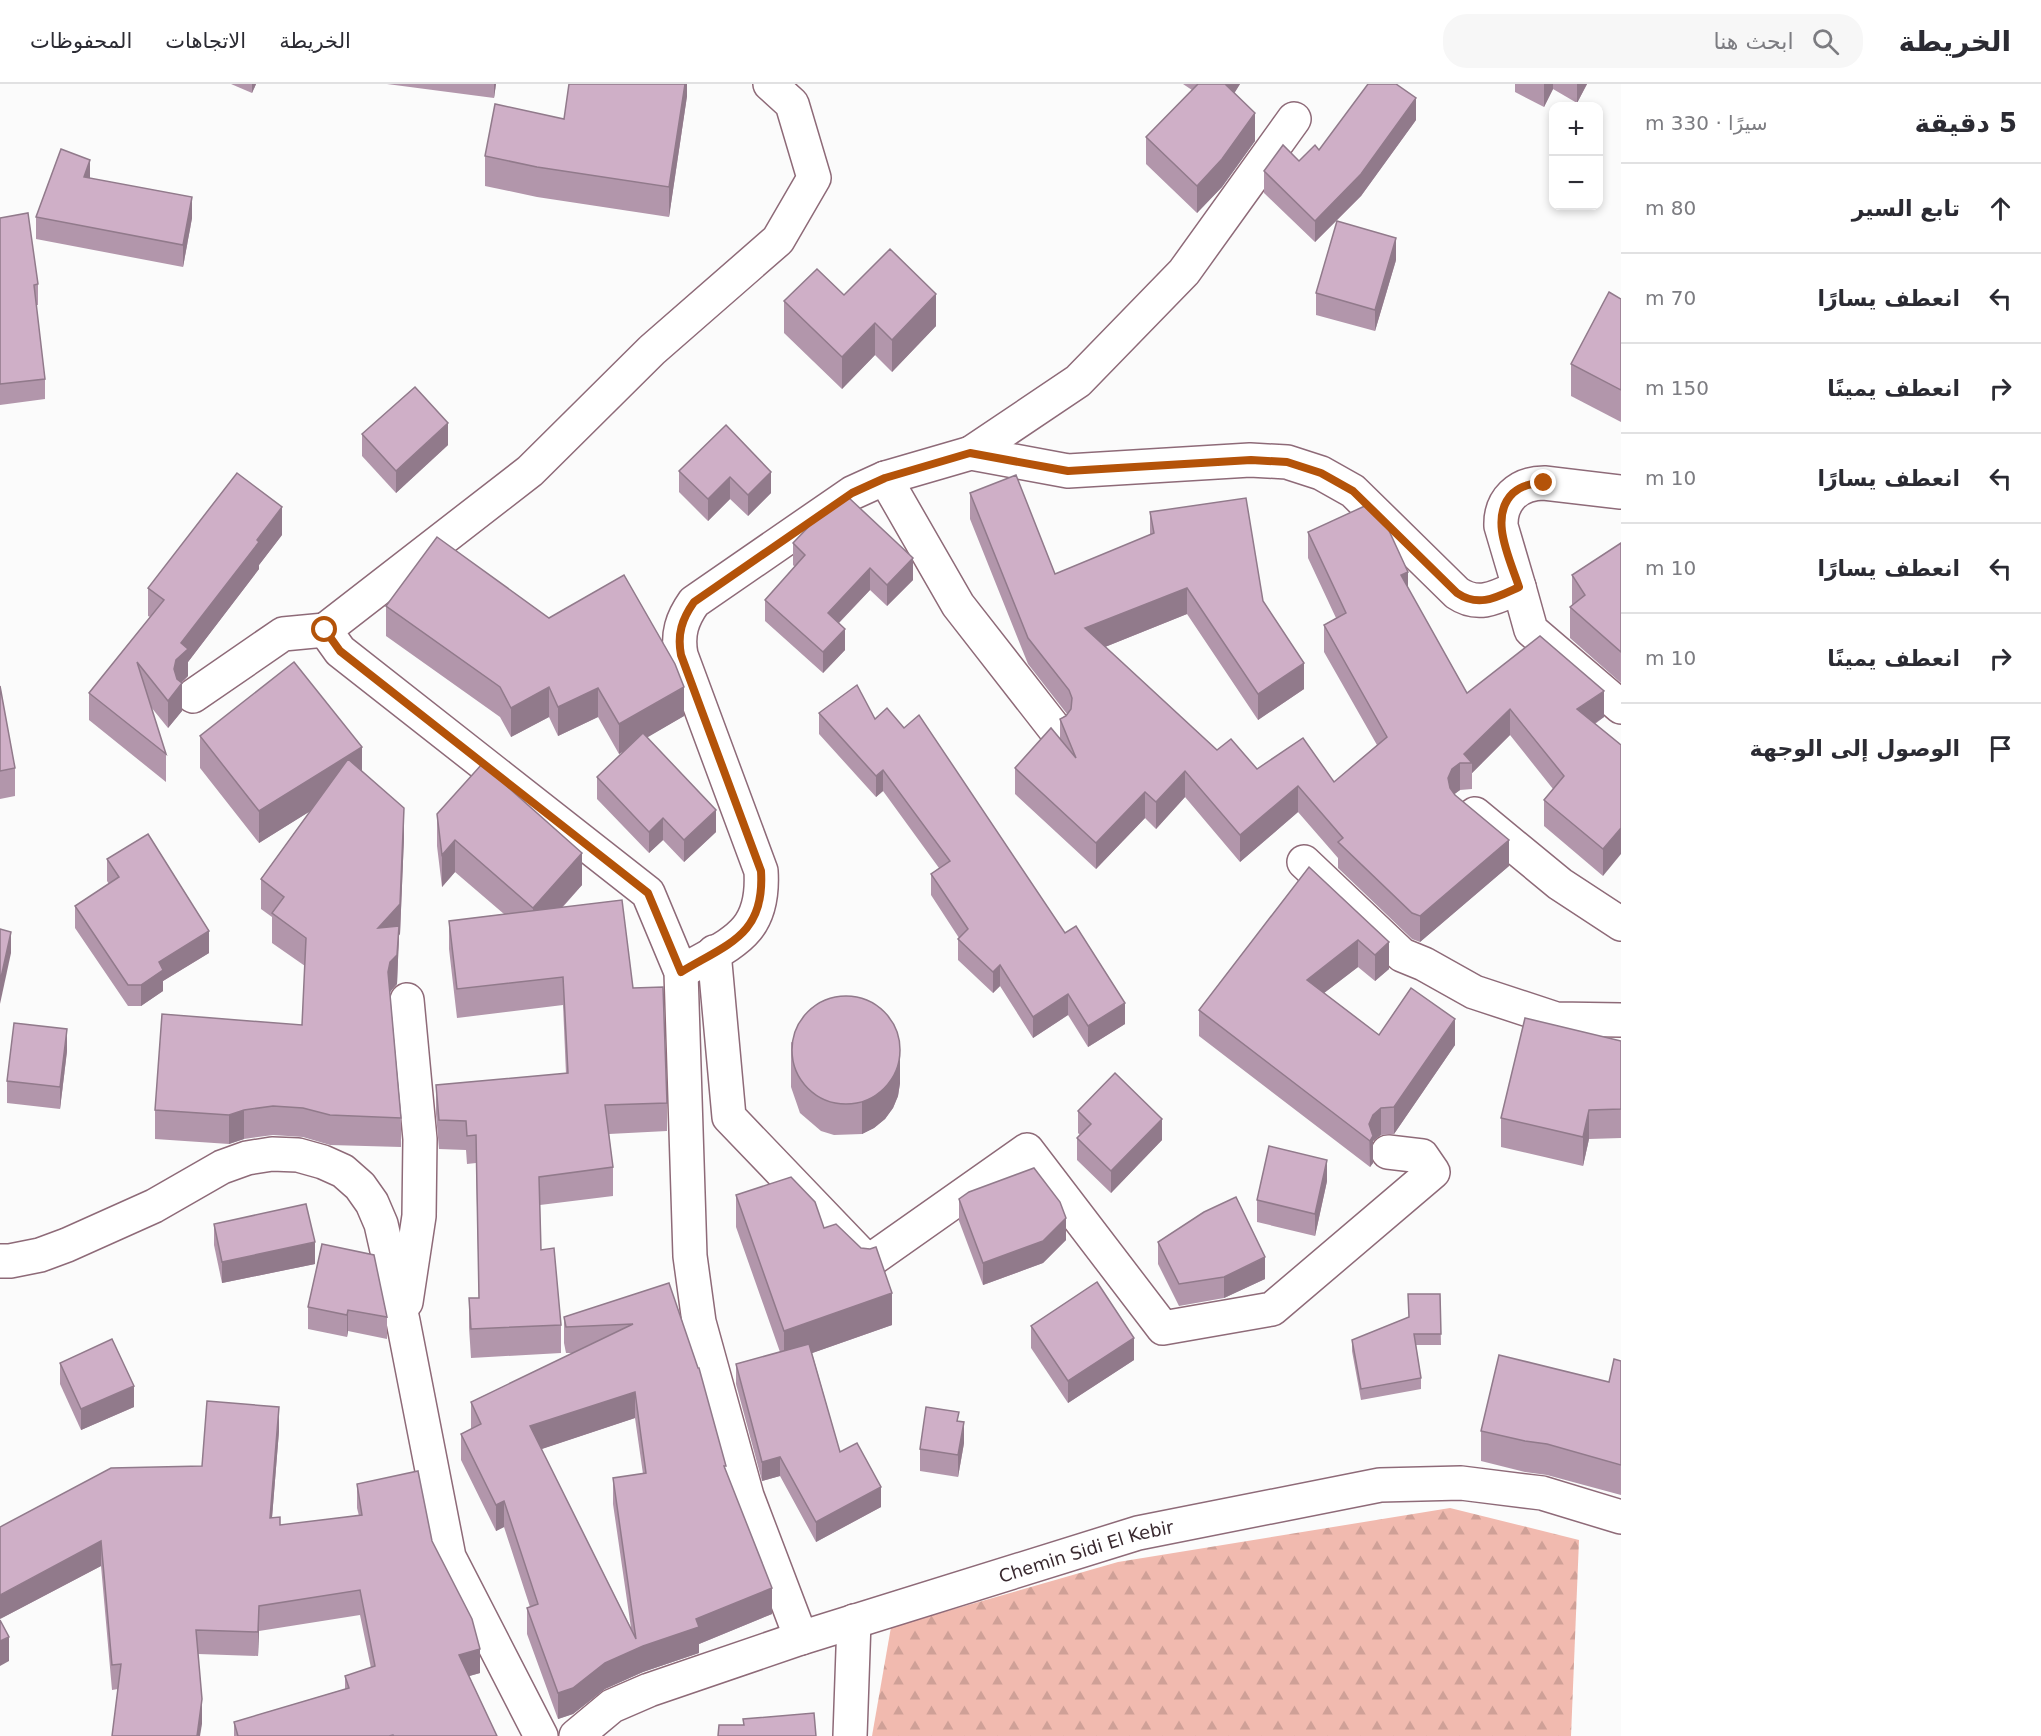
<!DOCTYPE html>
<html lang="ar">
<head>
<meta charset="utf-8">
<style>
  body { margin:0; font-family:"DejaVu Sans","Noto Sans Arabic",sans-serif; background:#f7f7f7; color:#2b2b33; direction:rtl }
  .controls { position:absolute; right:18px; top:18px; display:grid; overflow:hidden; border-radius:12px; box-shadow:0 3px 9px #0003 }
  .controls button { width:54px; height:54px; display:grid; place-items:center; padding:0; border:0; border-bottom:2px solid #e1e1e2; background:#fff; color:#2b2b33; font:30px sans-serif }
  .stop { position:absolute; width:18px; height:18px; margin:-14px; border:4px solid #b45309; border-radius:50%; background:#fff }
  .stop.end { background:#b45309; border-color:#fff; box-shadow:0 2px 6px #0008 }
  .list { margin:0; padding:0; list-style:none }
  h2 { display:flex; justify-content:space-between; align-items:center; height:78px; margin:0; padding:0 24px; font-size:26px }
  h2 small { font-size:20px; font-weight:400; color:#7c7c81 }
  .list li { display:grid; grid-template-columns:39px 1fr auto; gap:18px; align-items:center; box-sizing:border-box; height:90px; padding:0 24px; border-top:2px solid #e1e1e2 }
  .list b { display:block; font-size:22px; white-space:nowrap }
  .list em { font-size:20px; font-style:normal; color:#7c7c81 }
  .icon { flex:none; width:33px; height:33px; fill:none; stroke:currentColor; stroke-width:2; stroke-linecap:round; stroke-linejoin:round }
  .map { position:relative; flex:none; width:1621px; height:1652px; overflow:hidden; direction:ltr }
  header { display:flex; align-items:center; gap:36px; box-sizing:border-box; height:84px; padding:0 30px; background:#fff; border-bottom:2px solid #e1e1e2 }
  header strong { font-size:28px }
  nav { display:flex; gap:33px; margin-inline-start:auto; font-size:21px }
  .search { width:420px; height:54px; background:#f7f7f7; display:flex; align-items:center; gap:15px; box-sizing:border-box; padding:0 21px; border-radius:24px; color:#7c7c81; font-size:22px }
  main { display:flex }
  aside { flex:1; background:#fff }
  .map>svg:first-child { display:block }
  .forest { fill:url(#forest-firs) }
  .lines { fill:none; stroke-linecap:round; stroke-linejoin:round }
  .street-casing { stroke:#8e6a78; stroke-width:36 }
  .secondary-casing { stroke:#8e6a78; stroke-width:36 }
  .street { stroke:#fff; stroke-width:33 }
  .secondary { stroke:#fff; stroke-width:33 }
  .wall { fill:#b296ab; fill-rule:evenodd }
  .shaded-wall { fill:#917a8b }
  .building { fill:#cfafc7; stroke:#917a8b; stroke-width:1.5; fill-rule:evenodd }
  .route { stroke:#b45309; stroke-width:8 }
  .labels { text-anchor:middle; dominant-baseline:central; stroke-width:5; stroke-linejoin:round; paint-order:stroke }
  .street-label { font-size:18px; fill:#39292f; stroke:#fbfbfb }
</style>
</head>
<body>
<header>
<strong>الخريطة</strong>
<div class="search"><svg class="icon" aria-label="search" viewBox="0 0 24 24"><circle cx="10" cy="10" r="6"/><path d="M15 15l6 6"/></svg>ابحث هنا</div>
<nav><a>الخريطة</a><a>الاتجاهات</a><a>المحفوظات</a></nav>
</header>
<main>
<aside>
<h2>5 دقيقة<small>سيرًا · 330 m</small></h2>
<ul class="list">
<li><svg class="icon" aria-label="ahead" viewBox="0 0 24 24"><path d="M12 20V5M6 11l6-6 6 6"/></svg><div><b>تابع السير</b></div><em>80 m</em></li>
<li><svg class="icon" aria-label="left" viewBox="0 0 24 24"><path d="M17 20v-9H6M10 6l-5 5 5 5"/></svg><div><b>انعطف يسارًا</b></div><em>70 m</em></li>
<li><svg class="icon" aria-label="right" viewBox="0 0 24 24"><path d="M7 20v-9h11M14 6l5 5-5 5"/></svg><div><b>انعطف يمينًا</b></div><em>150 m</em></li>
<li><svg class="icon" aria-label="left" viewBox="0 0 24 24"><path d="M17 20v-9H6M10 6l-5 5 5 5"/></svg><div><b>انعطف يسارًا</b></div><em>10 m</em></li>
<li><svg class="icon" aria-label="left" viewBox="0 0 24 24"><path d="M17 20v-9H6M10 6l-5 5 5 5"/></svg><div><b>انعطف يسارًا</b></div><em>10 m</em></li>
<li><svg class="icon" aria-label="right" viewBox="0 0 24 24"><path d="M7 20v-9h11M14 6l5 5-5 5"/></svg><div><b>انعطف يمينًا</b></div><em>10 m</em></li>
<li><svg class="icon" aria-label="arrive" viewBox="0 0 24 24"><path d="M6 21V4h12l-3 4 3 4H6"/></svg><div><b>الوصول إلى الوجهة</b></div></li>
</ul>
</aside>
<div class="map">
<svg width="1621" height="1652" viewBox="0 0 1621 1652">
  <defs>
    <pattern id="forest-firs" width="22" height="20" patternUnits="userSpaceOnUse" patternTransform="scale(1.5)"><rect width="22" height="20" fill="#f1baaf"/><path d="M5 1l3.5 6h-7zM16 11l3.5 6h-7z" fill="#cfa097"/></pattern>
  </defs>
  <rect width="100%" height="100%" fill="#fbfbfb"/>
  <path class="forest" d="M1450,1424L1579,1456L1571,1652H872L891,1543L1118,1478Z"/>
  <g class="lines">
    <g class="street-casing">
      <g id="street">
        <path d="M770,0L792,20L814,94L778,156L652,266L530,387L325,546L340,567L648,809L681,888L690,1172L699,1238L747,1412L801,1554"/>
        <path d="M971,369L1078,297L1184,188L1294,35"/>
        <path d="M885,394L958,521L1054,644"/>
        <path d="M1519,503L1531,546L1621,623"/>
        <path d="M193,612L283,550L325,546"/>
        <path d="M1475,730L1560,800L1621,840"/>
        <path d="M1304,778L1402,871L1424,880L1474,908L1556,935L1621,936"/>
        <path d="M714,868L729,1033L868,1178L1027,1066L1163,1244L1272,1225L1433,1088L1422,1072L1388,1068"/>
        <path d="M681,888C730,859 765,852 761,787L681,571C677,550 682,535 694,518L852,409L885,394L971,369L1068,387L1250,376L1287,378L1321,389L1353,407L1457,509C1479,524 1497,513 1519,503L1501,442C1500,416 1518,399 1544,399L1621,408"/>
        <path d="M0,1177H10L40,1171L67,1161L154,1122L222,1083L247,1074L272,1070L298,1071L323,1078L343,1087L360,1102L372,1119L381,1140L403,1237L449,1473L541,1652"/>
        <path d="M406,1218L419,1132L420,1055L407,916"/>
        <path d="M850,1652L854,1537"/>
      </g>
    </g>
    <g class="secondary-casing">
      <g id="secondary">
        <path id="s1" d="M576,1652L612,1622L649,1606L801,1554L1138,1449L1380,1401L1461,1399L1542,1409L1621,1433"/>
      </g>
    </g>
    <use href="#street" class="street"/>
    <use href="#secondary" class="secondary"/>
  </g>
  <g class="wall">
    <path d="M231,0H256L252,9Z"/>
    <path d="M387,0H496L494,14Z"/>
    <path d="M687,0V12L669,133L537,113L485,102V72L564,35Z"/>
    <path d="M1183,0H1240L1234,9L1255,57L1222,103L1197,129L1146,80V53L1192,6Z"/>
    <path d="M1515,0H1587L1577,19L1553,5L1544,23L1515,8Z"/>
    <path d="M1416,36L1361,112L1315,158L1264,109V87L1299,77L1319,66Z"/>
    <path d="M90,94L192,134L183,183L36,155V133Z"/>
    <path d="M0,134L38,200V221H36L45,295V315L0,321Z"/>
    <path d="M1396,176L1375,247L1316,231V209Z"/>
    <path d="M844,211L936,242L892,288L875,271L842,305L784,249V217Z"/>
    <path d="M1621,215V338L1571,312V280Z"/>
    <path d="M362,350L448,361L396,409L362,372Z"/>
    <path d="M679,387L771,388V409L748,432L730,415L708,437L679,408Z"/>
    <path d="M970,409L1055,490L1150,451V428L1263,517L1304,605L1258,636L1187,530L1105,563L1217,666L1257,685L1334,698L1377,661L1324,568V541L1336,534L1308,474V448L1408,504L1467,609L1604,633L1595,640L1621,661L1603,792L1544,742V716L1553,705L1510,651L1472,689V705L1460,706L1454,710L1509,782L1420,858L1412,855L1338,784V774L1298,728L1240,778L1185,713L1156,745L1145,734L1096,785L1015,710V684L1060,655V635L1067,630L1028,580L970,435Z"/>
    <path d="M282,451L259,481V485L188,578V592L182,599V627L168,644L151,623L166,670V698L89,636V609L150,533L148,532V504Z"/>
    <path d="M793,459L913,496L887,522L870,506L839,539L845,566L823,589L765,537V516L795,483L793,481Z"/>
    <path d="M1621,459V599L1570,554V523L1572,521V491Z"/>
    <path d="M386,522L684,632L647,653L716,748L684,778L663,756L649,769L597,715V693L627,665L619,670L598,633L558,652L549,633L511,653L500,633L386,552Z"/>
    <path d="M0,602L15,684V712L0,715Z"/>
    <path d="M819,629L875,635L1125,940L1088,963L1068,931L1033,954L1000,902L993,909L958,876V855L959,854L931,811V790L939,784L883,707L876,713L819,650Z"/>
    <path d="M200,652L362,687L404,753L400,850L399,851L397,900L390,908L401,1034V1063L330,1061L303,1053L273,1051L244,1055L229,1060L155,1055V1026L302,941L305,882L272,859V833L261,825V795L310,727L259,759L200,684Z"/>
    <path d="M437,730L582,801L562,824L633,904L667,1019V1047L609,1050L613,1083V1112L540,1121L541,1166L561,1241V1269L471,1274L469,1243V1214H479L476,1079L467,1080L466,1066L439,1065L436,1030V1001L566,990L563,921L457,934L449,865V837L504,830L455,788L442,803L437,762Z"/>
    <path d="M107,775L209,869L163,897V907L141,922H128L75,844V822L109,800L107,797Z"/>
    <path d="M1309,783L1389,885L1375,897L1358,883L1324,909L1379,951L1455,961L1394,1050L1381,1051L1373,1057V1079L1370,1083L1199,952V926Z"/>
    <path d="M1621,957V1054L1589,1055L1583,1082L1501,1063V1034Z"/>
    <path d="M791,958L900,999L898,1012L893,1024L885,1035L874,1044L862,1050L834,1051L821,1047L800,1029L791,1003Z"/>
    <path d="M67,967L60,1025L7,1019V997Z"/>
    <path d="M1078,1027L1162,1056L1111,1109L1077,1076V1054L1080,1051L1078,1049Z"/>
    <path d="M1327,1097L1315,1152L1257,1138V1116Z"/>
    <path d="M736,1111L824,1144L892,1241L812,1269L840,1368L881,1423L816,1458L780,1392L762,1397L736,1300V1280L780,1268L736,1143Z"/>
    <path d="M959,1115L1066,1156L1043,1179L983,1201L959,1137Z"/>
    <path d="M214,1140L315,1180L222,1199L214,1161Z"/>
    <path d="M1158,1158L1265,1195L1224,1214L1179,1222L1158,1180Z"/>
    <path d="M322,1160L387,1233V1255L348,1247L347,1253L308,1245V1223Z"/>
    <path d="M669,1199L726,1387L772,1530L699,1560V1569L643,1588L605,1605L573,1630L558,1635L527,1550V1524L530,1523L504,1443L496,1447L461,1376V1350L471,1345V1318L573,1269H566L564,1259V1233ZM635,1334L643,1390L613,1394V1420L631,1544L541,1365Z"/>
    <path d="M1440,1210L1441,1261H1416L1421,1294V1305L1361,1316L1352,1267V1256L1409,1233Z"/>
    <path d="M1031,1242L1134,1276L1068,1319L1031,1264Z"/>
    <path d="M1621,1277V1411L1547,1391L1525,1388L1481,1377V1347L1609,1298Z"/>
    <path d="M60,1279L134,1323L81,1346L60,1300Z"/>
    <path d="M279,1347L272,1434L280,1441L359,1432L357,1424V1400L432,1457L480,1589L469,1592L497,1652H234V1638L345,1605V1592L371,1584L360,1531L259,1547L258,1572L198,1570L202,1640L118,1605L112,1606L101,1482L0,1535L202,1382Z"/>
    <path d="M964,1359L958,1393L920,1387V1365Z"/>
  </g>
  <g class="shaded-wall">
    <path d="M252,0H256L252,9Z"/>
    <path d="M494,0H496L494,14Z"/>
    <path d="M685,0H687V12L669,133V103Z"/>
    <path d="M1224,0H1240L1224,26Z"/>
    <path d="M1544,0H1553V5L1544,23Z"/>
    <path d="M1577,0H1587L1577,19Z"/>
    <path d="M1416,14V36L1361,112L1315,158V137Z"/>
    <path d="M1255,29V57L1222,103L1197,129V102Z"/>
    <path d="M90,76V97L84,93Z"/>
    <path d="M192,113V134L183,183V161Z"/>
    <path d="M1396,154V176L1375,247V226Z"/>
    <path d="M936,210V242L892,288V256Z"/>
    <path d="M875,239V271L842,305V273Z"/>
    <path d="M448,339V361L396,409V387Z"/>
    <path d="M771,388V409L748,432V411Z"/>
    <path d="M730,393V415L708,437V415Z"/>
    <path d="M282,423V451L259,481V485L188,578V592L176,603L182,599V627L168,644V617L176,576L181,559L257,456Z"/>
    <path d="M913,474V496L887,522V501Z"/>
    <path d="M870,484V506L828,550V529Z"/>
    <path d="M1408,488V514L1401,491Z"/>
    <path d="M1187,504V530L1085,571V544Z"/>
    <path d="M845,545V566L823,589V568Z"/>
    <path d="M1304,579V605L1258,636V610Z"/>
    <path d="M549,603V633L511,653V624Z"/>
    <path d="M684,603V632L619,670V640Z"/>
    <path d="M598,604V633L558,652V623Z"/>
    <path d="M1604,607V633L1577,651V625Z"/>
    <path d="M1510,625V651L1472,689V679L1464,670Z"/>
    <path d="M362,663V695L259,759V727Z"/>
    <path d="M1460,679V706L1452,712L1448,720V694L1452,685Z"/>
    <path d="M883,686V707L876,713V692Z"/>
    <path d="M1185,687V713L1156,745V718Z"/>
    <path d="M1298,702V728L1240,778V751Z"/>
    <path d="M1145,708V734L1096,785V759Z"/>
    <path d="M404,724V753L400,850L399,851L397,900L390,908L378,844Z"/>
    <path d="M716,726V748L684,778V756Z"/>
    <path d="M663,734V756L649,769V748Z"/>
    <path d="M1621,744V770L1603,792V765Z"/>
    <path d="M455,756V788L442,803V771Z"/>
    <path d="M1509,756V782L1420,858V832Z"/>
    <path d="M582,769V801L533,855V824Z"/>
    <path d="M209,847V869L163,897V907L141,922V901L159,878Z"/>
    <path d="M11,848V869L0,920V898Z"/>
    <path d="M1358,856V883L1307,922V896Z"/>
    <path d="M1389,858V885L1375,897V871Z"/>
    <path d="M1000,881V902L993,909V888Z"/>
    <path d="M1068,910V931L1033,954V933Z"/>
    <path d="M1125,919V940L1088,963V942Z"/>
    <path d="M1455,935V961L1394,1050V1023Z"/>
    <path d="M67,945V967L60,1025V1003Z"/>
    <path d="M900,967V999L898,1012L893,1024L885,1035L874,1044L862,1050V1018Z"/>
    <path d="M1381,1024V1051L1373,1057V1079L1370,1083L1369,1040L1373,1031Z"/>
    <path d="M244,1026V1055L229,1060V1031Z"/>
    <path d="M1589,1026V1055L1583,1082V1053Z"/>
    <path d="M1162,1035V1056L1111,1109V1087Z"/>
    <path d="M1327,1076V1097L1315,1152V1130Z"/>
    <path d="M1066,1134V1156L1043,1179L983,1201V1179Z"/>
    <path d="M315,1158V1180L222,1199V1178Z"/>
    <path d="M1265,1173V1195L1224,1214V1193Z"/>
    <path d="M892,1209V1241L784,1279V1247Z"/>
    <path d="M348,1226V1247L347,1253V1231Z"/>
    <path d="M1134,1254V1276L1068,1319V1297Z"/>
    <path d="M134,1302V1323L81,1346V1325Z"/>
    <path d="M635,1308V1334L530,1369V1342Z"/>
    <path d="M279,1323V1347L270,1458V1434Z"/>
    <path d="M964,1338V1359L958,1393V1371Z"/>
    <path d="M780,1373V1392L762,1397V1378Z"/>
    <path d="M881,1403V1423L816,1458V1438Z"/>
    <path d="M504,1417V1443L496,1447V1421Z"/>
    <path d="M101,1457V1482L0,1535V1511Z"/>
    <path d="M772,1504V1530L699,1560V1569L643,1588L605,1605L573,1630L558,1635V1609L605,1579L696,1535Z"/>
    <path d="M259,1522V1547L258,1572V1548Z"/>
    <path d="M9,1553V1577L0,1582V1557Z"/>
    <path d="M480,1565V1589L459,1595V1571Z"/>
    <path d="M202,1615V1640L200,1652H197Z"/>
  </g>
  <g class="building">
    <path d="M569,0H685L669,103L537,83L485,72L495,20L564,35Z"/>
    <path d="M1198,0H1225L1255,29L1222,75L1197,102L1146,53Z"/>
    <path d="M1368,0H1396L1416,14L1361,90L1315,137L1264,87L1283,61L1299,77L1315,61L1319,66Z"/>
    <path d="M61,65L90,76L84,93L192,113L183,161L36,133Z"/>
    <path d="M28,129L38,200L34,201L45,295L0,300V134Z"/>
    <path d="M1337,137L1396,154L1375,226L1316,209Z"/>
    <path d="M890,165L936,210L892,256L875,239L842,273L784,217L817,185L844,211Z"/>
    <path d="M1609,208L1621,215V306L1571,280Z"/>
    <path d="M415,303L448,339L396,387L362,350Z"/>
    <path d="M726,341L771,388L748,411L730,393L708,415L679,387Z"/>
    <path d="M237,389L282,423L257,456L259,458L181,559L188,565L176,576L174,585L177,595L182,599L168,617L137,578L166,670L89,609L164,516L148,504Z"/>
    <path d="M1016,391L1055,490L1154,449L1150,428L1246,414L1263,517L1304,579L1258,610L1187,504L1085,544L1217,666L1231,655L1257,685L1303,654L1334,698L1387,653L1324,541L1346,529L1308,448L1367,421L1385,438L1408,488L1401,491L1467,609L1540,552L1604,607L1577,625L1621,661V744L1603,765L1544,716L1564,692L1510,625L1464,670L1472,679H1460L1452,685L1448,694L1450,704L1455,711L1509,756L1420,832L1412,829L1338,758L1343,754L1298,702L1240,751L1185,687L1156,718L1145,708L1096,759L1015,684L1051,644L1076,674L1060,635L1066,632L1071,625L1072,614L1069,606L1028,554L970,409Z"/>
    <path d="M848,413L913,474L887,501L870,484L828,529L845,545L823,568L765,516L805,471L793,459L816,435Z"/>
    <path d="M437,453L549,534L624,491L675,580L684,603L619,640L598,604L558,623L549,603L511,624L500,603L386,522Z"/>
    <path d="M1621,459V568L1570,523L1585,511L1572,491Z"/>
    <path d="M294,578L362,663L259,727L200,652Z"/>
    <path d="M857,601L875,635L887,624L904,644L919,631L1065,849L1076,842L1125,919L1088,942L1068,910L1033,933L1000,881L993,888L958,855L968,845L931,790L950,777L883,686L876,692L819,629Z"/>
    <path d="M0,602L15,684L0,687Z"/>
    <path d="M643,649L716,726L684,756L663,734L649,748L597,693Z"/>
    <path d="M348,675L404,724L400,820L378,844L399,842L397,871L390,878L388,888L401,1034L330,1031L303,1024L273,1022L244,1026L229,1031L155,1026L162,930L302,941L306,854L272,829L284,813L261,795Z"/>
    <path d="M482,680L582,769L533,824L455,756L442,771L437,730Z"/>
    <path d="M148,750L209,847L159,878L163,886L141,901H128L75,822L119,793L107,775Z"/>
    <path d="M1309,783L1389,858L1375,871L1358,856L1307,896L1379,951L1411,904L1455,935L1394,1023L1381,1024L1373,1031L1369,1040L1373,1052L1370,1057L1199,926Z"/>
    <path d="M622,816L633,904L663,903L667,1019L605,1021L613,1083L539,1093L541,1166L554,1164L561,1241L471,1245L469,1214H479L476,1051L467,1052L466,1037L439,1036L436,1001L568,989L563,893L457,905L449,837Z"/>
    <path d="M0,845L11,848L0,898Z"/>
    <circle cx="846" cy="966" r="54"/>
    <path d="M1525,934L1621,957V1025L1589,1026L1583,1053L1501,1034Z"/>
    <path d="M14,939L67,945L60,1003L7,997Z"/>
    <path d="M1115,989L1162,1035L1111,1087L1077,1054L1091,1040L1078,1027Z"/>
    <path d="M1269,1062L1327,1076L1315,1130L1257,1116Z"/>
    <path d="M1034,1084L1060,1118L1066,1134L1043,1157L983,1179L959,1115L969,1108Z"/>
    <path d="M791,1093L815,1118L824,1144L836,1140L861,1164L870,1165L876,1163L892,1209L784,1247L736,1111Z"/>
    <path d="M1236,1113L1265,1173L1224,1193L1179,1200L1158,1158L1204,1128Z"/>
    <path d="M306,1120L315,1158L222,1178L214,1140Z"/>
    <path d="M322,1160L374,1171L387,1233L348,1226L347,1231L308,1223Z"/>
    <path d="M1097,1198L1134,1254L1068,1297L1031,1242Z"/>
    <path d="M669,1199L698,1284H699L726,1382H724L772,1504L696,1535L699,1543L643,1562L605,1579L573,1604L558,1609L527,1524L538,1520L504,1417L496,1421L461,1350L481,1340L471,1318L633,1240L566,1243L564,1233ZM635,1308L646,1389L613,1394L636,1555L530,1342Z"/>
    <path d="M1408,1210H1440L1441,1250H1414L1421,1294L1361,1305L1352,1256L1409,1233Z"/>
    <path d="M112,1255L134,1302L81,1325L60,1279Z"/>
    <path d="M809,1260L840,1368L857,1359L881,1403L816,1438L780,1373L762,1378L736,1280Z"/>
    <path d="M1499,1271L1609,1298L1614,1275L1621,1277V1381L1547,1360L1525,1357L1481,1347Z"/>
    <path d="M207,1317L279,1323L270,1434L280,1433V1441L362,1431L357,1400L418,1387L432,1457L472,1535L480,1565L459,1571L497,1652H394L393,1651L389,1652H238L234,1638L349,1604L345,1592L375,1582L360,1506L259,1522L258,1548L196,1546L202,1615L197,1652H112L121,1580L112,1581L101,1457L0,1511V1443L111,1384L202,1382Z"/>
    <path d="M926,1323L959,1328L957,1337L964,1338L958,1371L920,1365Z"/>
    <path d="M0,1536L9,1553L0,1557Z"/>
    <path d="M814,1629L816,1652H718L719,1641H744L743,1635Z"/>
  </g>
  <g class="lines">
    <path class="route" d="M325,546L340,567L648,809L681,888C729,859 765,851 761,787L681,571C677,550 682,535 694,518L852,409L885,394L970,369L1068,387L1251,376L1287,378L1321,389L1353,407L1457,509C1479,524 1497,513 1519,503C1510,475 1488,433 1513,409C1522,401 1533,399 1544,399"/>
  </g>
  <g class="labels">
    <g class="street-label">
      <text stroke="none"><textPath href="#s1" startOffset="546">Chemin Sidi El Kebir</textPath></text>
    </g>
  </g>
</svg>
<div class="controls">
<button>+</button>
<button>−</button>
</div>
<div class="stop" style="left:325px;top:546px"></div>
<div class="stop end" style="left:1544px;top:399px"></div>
</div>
</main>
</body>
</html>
